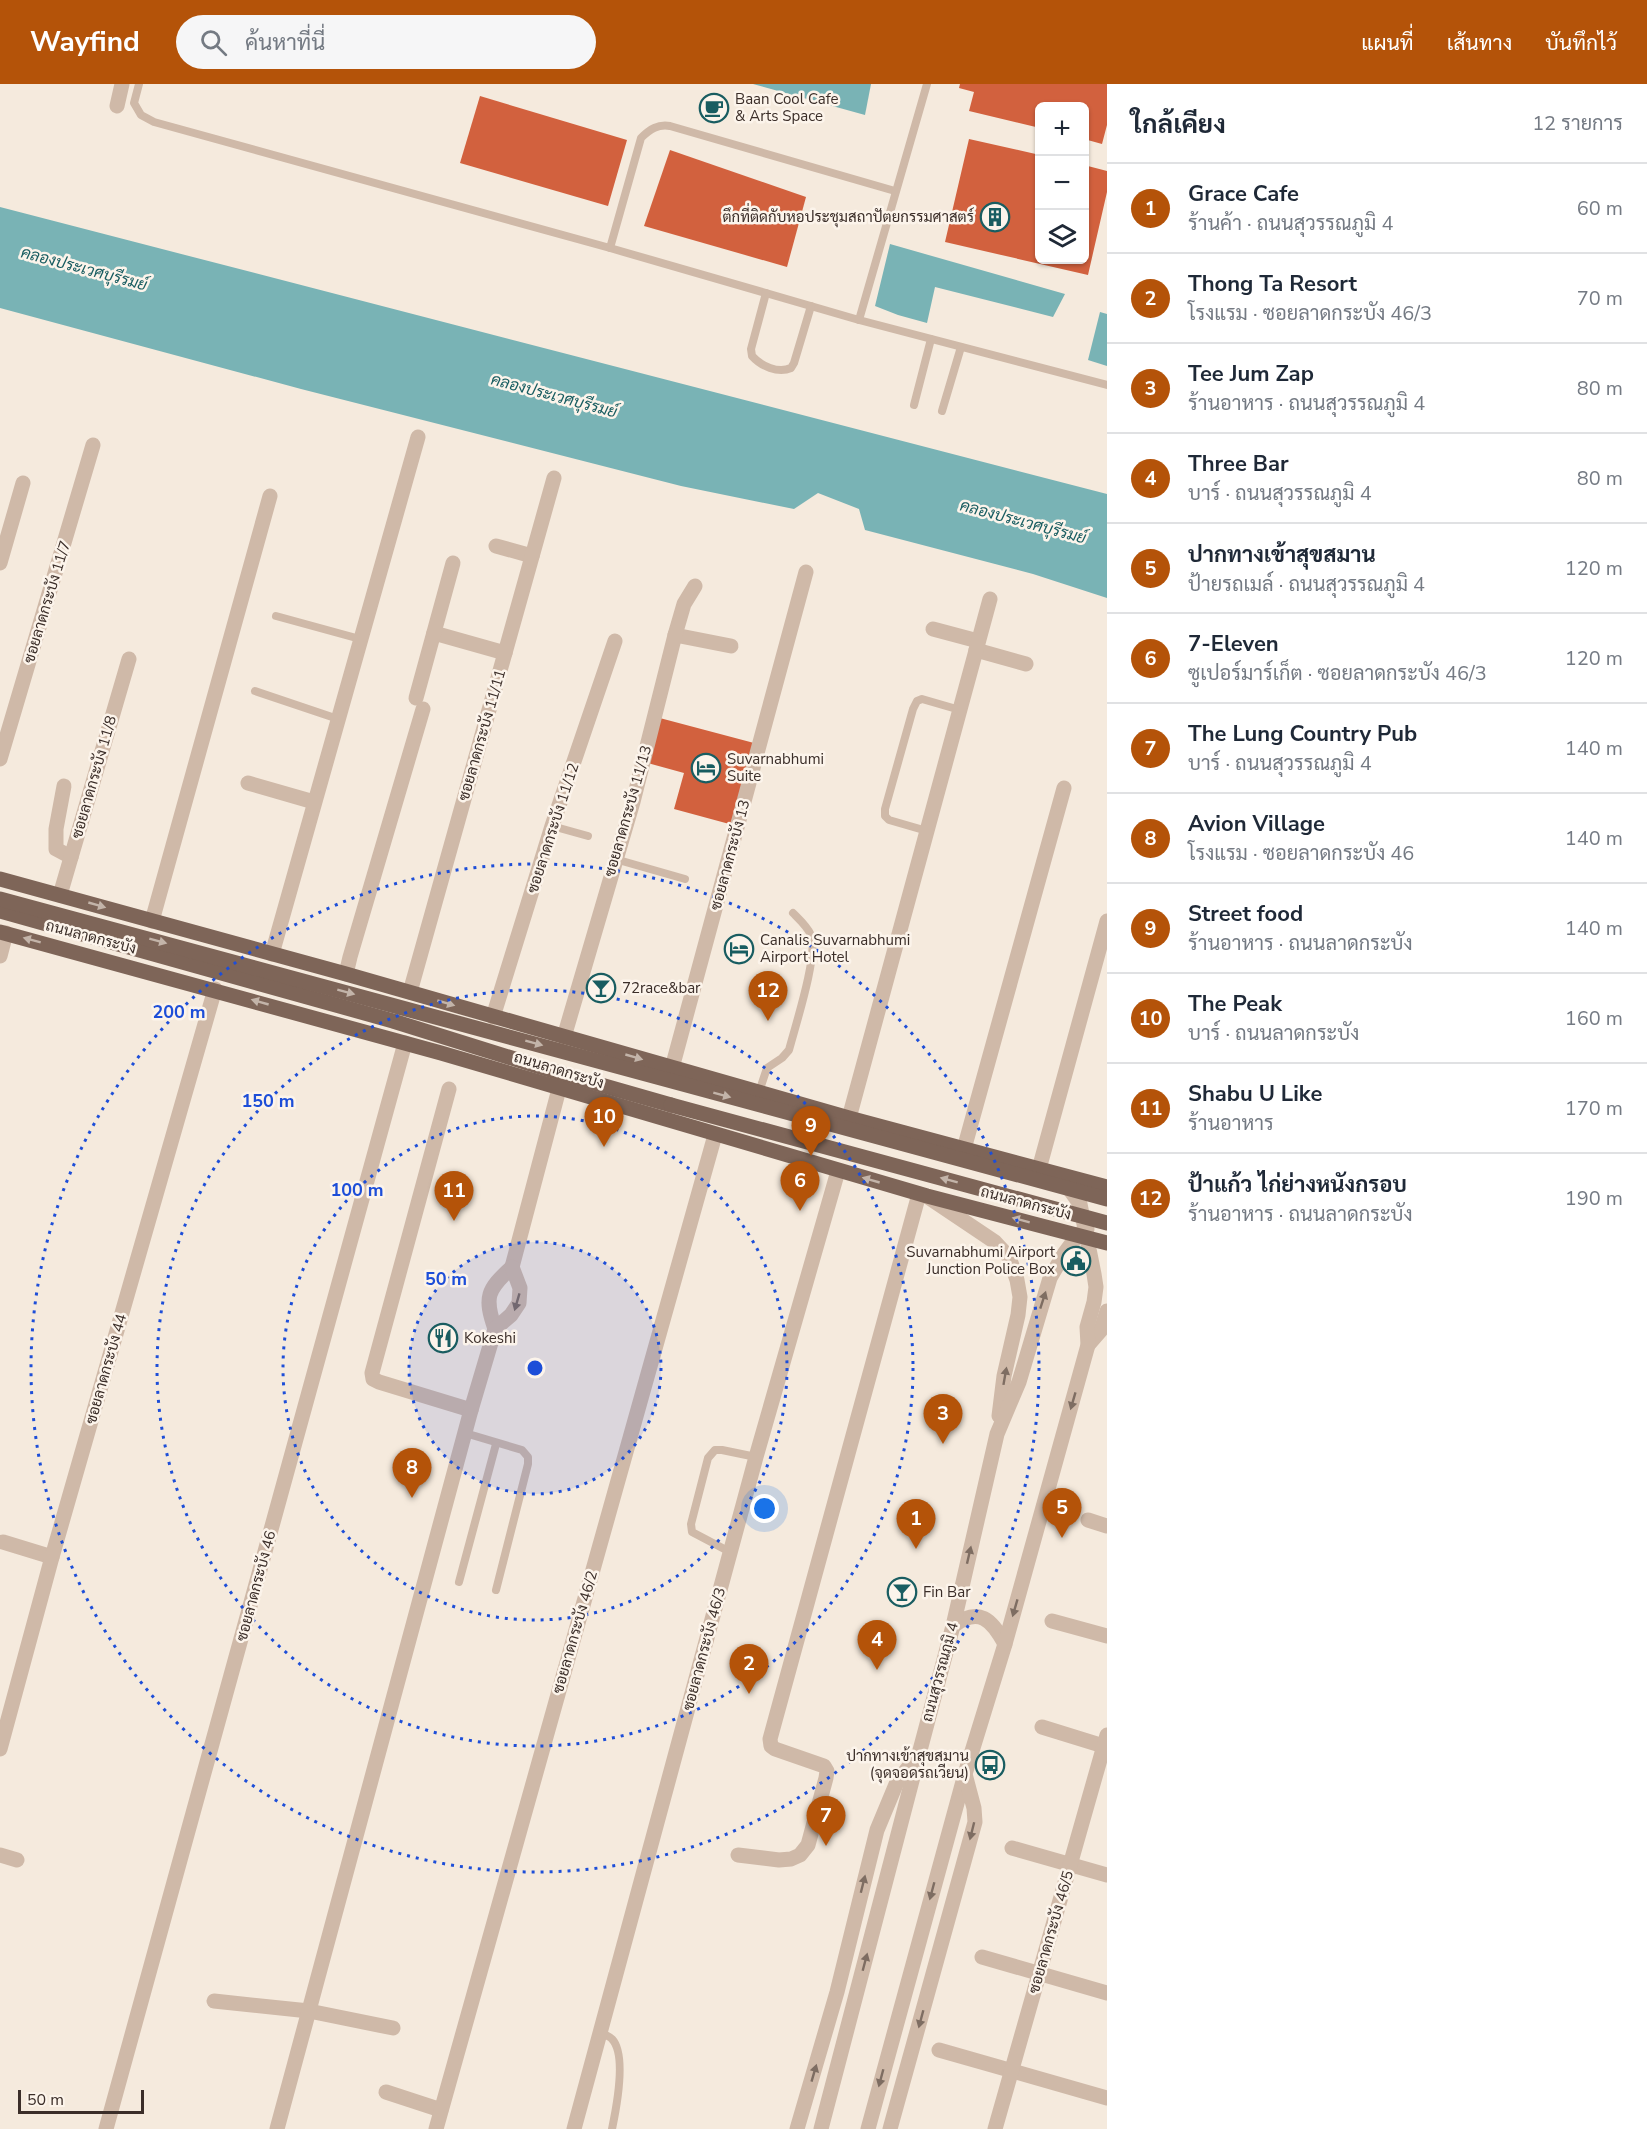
<!DOCTYPE html>
<html lang="th">
<head>
<meta charset="utf-8">
<style>
  body { margin:0; font-family:"Nunito Sans",Sarabun,sans-serif; background:#f6f6f7; color:#1f2937 }
  .controls { position:absolute; right:18px; top:18px; display:grid; overflow:hidden; border-radius:9px; box-shadow:0 2px 4px #0004 }
  .controls button { width:54px; height:54px; display:grid; place-items:center; padding:0; border:0; border-bottom:2px solid #e0e1e3; background:#fff; color:#1f2937; font:30px sans-serif }
  .scale { position:absolute; left:18px; bottom:15px; width:126px; box-sizing:border-box; padding-left:6px; border:3px solid #3b2e29; border-top:0; font-size:16px; line-height:21px; white-space:nowrap; color:#3b2e29; -webkit-text-stroke:4px #fcf4eb; paint-order:stroke }
  .you { position:absolute; left:765px; top:1425px; width:21px; height:21px; margin:-15px; border:4px solid #fff; border-radius:50%; background:#1a73e8; box-shadow:0 0 0 9px #1a73e833 }
  .badge { display:grid; place-items:center; width:39px; height:39px; border-radius:50%; background:#b45309; color:#fff; font-size:20px; font-weight:700 }
  .pin { position:absolute; translate:-50% -50px; filter:drop-shadow(0 2px 3px #0008) }
  .pin::after { content:''; position:absolute; top:32px; width:21px; height:18px; background:inherit; clip-path:polygon(0 0,100% 0,50% 100%) }
  .list { margin:0; padding:0; list-style:none }
  h2 { display:flex; justify-content:space-between; align-items:center; height:78px; margin:0; padding:0 24px; font-size:26px }
  h2 small { font-size:20px; font-weight:400; color:#747a83 }
  .list li { display:grid; grid-template-columns:39px 1fr auto; gap:18px; align-items:center; box-sizing:border-box; height:90px; padding:0 24px; border-top:2px solid #e0e1e3 }
  .list b { display:block; font-size:22px; white-space:nowrap }
  .list p { margin:0; font-size:20px; white-space:nowrap; color:#747a83 }
  .list em { font-size:20px; font-style:normal; color:#747a83 }
  .icon { flex:none; width:33px; height:33px; fill:none; stroke:currentColor; stroke-width:2; stroke-linecap:round; stroke-linejoin:round }
  .map { position:relative; flex:none; width:1107px; height:2045px; overflow:hidden }
  header { display:flex; align-items:center; gap:36px; box-sizing:border-box; height:84px; padding:0 30px; background:#b45309; color:#fff }
  header strong { font-size:28px }
  nav { display:flex; gap:33px; margin-inline-start:auto; font-size:21px }
  .search { width:420px; height:54px; background:#f6f6f7; display:flex; align-items:center; gap:15px; box-sizing:border-box; padding:0 21px; border-radius:33px; color:#747a83; font-size:22px }
  main { display:flex }
  aside { flex:1; background:#fff }
  .map>svg:first-child { display:block }
  .water { fill:#79b3b5 }
  .building { fill:#d2613e }
  .lines { fill:none; stroke-linecap:round; stroke-linejoin:round }
  .service { stroke:#cfb9a8; stroke-width:8 }
  .minor { stroke:#cfb9a8; stroke-width:15 }
  .tertiary { stroke:#cfb9a8; stroke-width:15 }
  .primary { stroke:#7e6558; stroke-width:15 }
  .primary-bridge { stroke:#7e6558; stroke-width:15 }
  .oneway { fill:#c3b4a9 }
  .oneway2 { fill:#7e6d62 }
  .ring { fill:none; stroke:#1d4ed8; stroke-width:3; stroke-dasharray:3 6 }
  .labels { text-anchor:middle; dominant-baseline:central; stroke-width:5; stroke-linejoin:round; paint-order:stroke }
  .poi-label { font-size:15px; fill:#3b2e29; stroke:#fcf4eb; text-anchor:start }
  .street-label { font-size:15px; fill:#3b2e29; stroke:#fcf4eb }
  .water-label { font-size:16px; font-style:italic; fill:#195d61; stroke:#fcf4eb }
  .centre { fill:#1d4ed8; stroke:#fcf4eb; stroke-width:3 }
  .ring-label { font-size:18px; text-anchor:middle; font-weight:bold; fill:#1d4ed8; stroke:#fcf4eb; stroke-width:5; stroke-linejoin:round; paint-order:stroke }
</style>
</head>
<body>
<header>
<strong>Wayfind</strong>
<div class="search"><svg class="icon" aria-label="search" viewBox="0 0 24 24"><circle cx="10" cy="10" r="6"/><path d="M15 15l6 6"/></svg>ค้นหาที่นี่</div>
<nav><a>แผนที่</a><a>เส้นทาง</a><a>บันทึกไว้</a></nav>
</header>
<main>
<div class="map">
<svg width="1107" height="2045" viewBox="0 0 1107 2045">
  <rect width="100%" height="100%" fill="#f5eadd"/>
  <g class="water">
    <path d="M753,0H871L865,31Z"/>
    <path d="M0,123L1107,410V514L1033,490L865,446L859,425L818,409L794,425L681,402L301,305L0,224Z"/>
    <path d="M890,160L1065,210L1053,233L935,203L927,239L898,231L875,222Z"/>
    <path d="M1100,228L1107,230V282L1088,276Z"/>
  </g>
  <g class="building">
    <path d="M960,0H1107V41L1102,60L1084,55V22H1040V44L969,27L974,8L959,4Z"/>
    <path d="M480,12L627,56L608,122L460,79Z"/>
    <path d="M969,55L1040,71V176H1084V81L1107,87V108L1088,191L945,158Z"/>
    <path d="M670,66L806,113L787,183L644,142Z"/>
    <path d="M656,633L754,659L733,741L674,725L684,689L644,678Z"/>
  </g>
  <g class="lines">
    <g class="service">
      <path d="M139,0L134,19L141,31L154,38L610,164L859,236L1107,301"/>
      <path d="M610,164L641,54C650,45 658,40 670,42L895,107"/>
      <path d="M766,209L751,265L752,272C761,282 778,290 791,284L794,279L811,222"/>
      <path d="M859,236L927,0"/>
      <path d="M914,321L931,255"/>
      <path d="M942,327L961,263"/>
      <path d="M276,532L360,555"/>
      <path d="M255,607L338,635"/>
      <path d="M552,742L588,752"/>
      <path d="M927,747L889,736L885,732V725L913,625L917,617L922,615L960,626"/>
      <path d="M615,775L685,795"/>
      <path d="M759,1008L767,984L782,974L789,966C795,943 819,869 811,851C807,842 799,835 793,829"/>
      <path d="M465,1349L522,1366L528,1373V1380L496,1506"/>
      <path d="M730,1468L692,1448L691,1440L708,1374L715,1366H722L756,1373"/>
      <path d="M459,1498L496,1360"/>
      <path d="M599,1948C603,1950 609,1952 612,1955C627,1971 616,2026 612,2045"/>
    </g>
    <g class="minor">
      <path d="M117,22L122,0"/>
      <path d="M496,462L532,472"/>
      <path d="M0,479L23,399"/>
      <path d="M933,545L978,557"/>
      <path d="M434,549L505,569"/>
      <path d="M675,551L731,562"/>
      <path d="M976,566L1026,580"/>
      <path d="M416,614L453,479"/>
      <path d="M0,675L93,361"/>
      <path d="M248,699L314,718"/>
      <path d="M64,702L56,745V765L71,773"/>
      <path d="M60,811L129,575"/>
      <path d="M152,837L270,412"/>
      <path d="M272,870L418,353"/>
      <path d="M0,872L6,849"/>
      <path d="M346,890L350,873L423,625"/>
      <path d="M410,908L554,394"/>
      <path d="M493,933L552,742L615,557"/>
      <path d="M564,953L633,718L675,551L684,520L695,502"/>
      <path d="M672,984L806,488"/>
      <path d="M449,1005L372,1289L373,1295L379,1298L471,1326"/>
      <path d="M849,1034L990,515"/>
      <path d="M964,1065L1064,704"/>
      <path d="M1039,1085L1107,837"/>
      <path d="M512,1183L559,1005"/>
      <path d="M495,1245C484,1213 487,1206 512,1183"/>
      <path d="M1088,1436L1107,1442"/>
      <path d="M3,1458L52,1473"/>
      <path d="M1052,1537L1107,1552"/>
      <path d="M1042,1643L1107,1663"/>
      <path d="M0,1665L52,1473L215,905"/>
      <path d="M1012,1764L1107,1791"/>
      <path d="M0,1771L17,1776"/>
      <path d="M738,1771L779,1776L791,1775L800,1771L808,1761L826,1694L827,1687L824,1682L775,1665L771,1662L770,1655L919,1110"/>
      <path d="M982,1873L1107,1909"/>
      <path d="M214,1917L309,1927L393,1944"/>
      <path d="M939,1966L1107,2014"/>
      <path d="M386,2008L441,2026"/>
      <path d="M106,2045L405,959"/>
      <path d="M277,2045L471,1326L495,1245L511,1231L519,1219L520,1204L512,1183"/>
      <path d="M436,2045L715,1051"/>
      <path d="M574,2045L756,1373L838,1087"/>
      <path d="M821,2045L919,1670"/>
      <path d="M868,2045L965,1690"/>
      <path d="M995,2045L1107,1651"/>
    </g>
    <g class="tertiary">
      <path d="M928,1113L995,1158L1009,1173L1017,1196L1020,1213L1018,1231L1004,1292L999,1332"/>
      <path d="M1088,1261L1101,1246L1107,1227"/>
      <path d="M953,1542C979,1522 992,1536 1005,1560"/>
      <path d="M797,2045L837,1908L877,1746L897,1698L919,1670L953,1542L997,1350L1019,1298L1050,1194L1064,1170L1078,1151L1087,1145"/>
      <path d="M890,2045L975,1738L974,1724L965,1690L1005,1560L1088,1261L1087,1243L1094,1218L1096,1203L1094,1190L1080,1120L1065,1099"/>
    </g>
    <g class="primary">
      <path d="M0,795L346,890L849,1034L1107,1103"/>
      <path d="M0,827L393,937L566,991L671,1021"/>
      <path d="M0,848L441,969L927,1112L1107,1159"/>
    </g>
    <g class="primary-bridge">
      <path d="M0,815L1107,1115"/>
      <path d="M671,1021L1107,1139"/>
    </g>
  </g>
  <defs><path id="oneway-solid" d="M-6-.8H1V-3.2L6.5 0L1 3.2V.8H-6Z" transform="scale(1.5)"/></defs>
  <g class="oneway">
    <use href="#oneway-solid" transform="translate(97 821) rotate(16)"/>
    <use href="#oneway-solid" transform="translate(32 856) rotate(-165)"/>
    <use href="#oneway-solid" transform="translate(158 857) rotate(15)"/>
    <use href="#oneway-solid" transform="translate(346 908) rotate(15)"/>
    <use href="#oneway-solid" transform="translate(260 918) rotate(-164)"/>
    <use href="#oneway-solid" transform="translate(446 919) rotate(16)"/>
    <use href="#oneway-solid" transform="translate(534 959) rotate(15)"/>
    <use href="#oneway-solid" transform="translate(634 973) rotate(16)"/>
    <use href="#oneway-solid" transform="translate(722 1011) rotate(15)"/>
    <use href="#oneway-solid" transform="translate(871 1096) rotate(-164)"/>
    <use href="#oneway-solid" transform="translate(949 1096) rotate(-165)"/>
    <use href="#oneway-solid" transform="translate(1021 1136) rotate(-165)"/>
  </g>
  <g class="oneway2">
    <use href="#oneway-solid" transform="translate(1043 1216) rotate(-72)"/>
    <use href="#oneway-solid" transform="translate(517 1218) rotate(106)"/>
    <use href="#oneway-solid" transform="translate(1005 1292) rotate(-80)"/>
    <use href="#oneway-solid" transform="translate(1073 1317) rotate(106)"/>
    <use href="#oneway-solid" transform="translate(969 1471) rotate(-77)"/>
    <use href="#oneway-solid" transform="translate(1015 1524) rotate(106)"/>
    <use href="#oneway-solid" transform="translate(972 1747) rotate(104)"/>
    <use href="#oneway-solid" transform="translate(863 1800) rotate(-76)"/>
    <use href="#oneway-solid" transform="translate(932 1807) rotate(105)"/>
    <use href="#oneway-solid" transform="translate(865 1878) rotate(-75)"/>
    <use href="#oneway-solid" transform="translate(921 1935) rotate(105)"/>
    <use href="#oneway-solid" transform="translate(814 1989) rotate(-74)"/>
    <use href="#oneway-solid" transform="translate(881 1994) rotate(105)"/>
  </g>
  <circle cx="535" cy="1284" r="126" fill="#1d4ed8" fill-opacity=".12"/>
  <g class="ring">
    <circle cx="535" cy="1284" r="126"/>
    <circle cx="535" cy="1284" r="252"/>
    <circle cx="535" cy="1284" r="378"/>
    <circle cx="535" cy="1284" r="504"/>
  </g>
  <defs>
    <g id="cafe-ring" transform="scale(1.5)"><circle r="9.5" fill="#fcf4eb" stroke="#195d61" stroke-width="1.5"/><path d="M-5.5-4.5H6V0H3Q3 3.5 0 3.5H-2.5Q-5.5 3.5-5.5 0ZM3-3.2v2h1.7v-2ZM-6 4.5H4V6H-6Z" fill="#195d61"/></g>
    <g id="building-ring" transform="scale(1.5)"><circle r="9.5" fill="#fcf4eb" stroke="#195d61" stroke-width="1.5"/><path d="M-4-6H4V6H1V3H-1V6H-4ZM-2.5-4.3h1.7v1.8h-1.7ZM.8-4.3h1.7v1.8H.8ZM-2.5-1h1.7V.8h-1.7ZM.8-1h1.7V.8H.8Z" fill="#195d61"/></g>
    <g id="hotel-ring" transform="scale(1.5)"><circle r="9.5" fill="#fcf4eb" stroke="#195d61" stroke-width="1.5"/><path d="M-6-4.5h1.5V1H6V5H4.5V3h-9V5H-6ZM-4 0a1.8 1.8 0 1 1 3.6 0ZM.5 0V-2.5h3Q6-2.5 6 0Z" fill="#195d61"/></g>
    <g id="bar-ring" transform="scale(1.5)"><circle r="9.5" fill="#fcf4eb" stroke="#195d61" stroke-width="1.5"/><path d="M-6-5H6L.8 .8V4.5H3.5V6h-7V4.5H-.8V.8Z" fill="#195d61"/></g>
    <g id="civic-ring" transform="scale(1.5)"><circle r="9.5" fill="#fcf4eb" stroke="#195d61" stroke-width="1.5"/><path d="M-.6-6.5H3V-4.5H.6V-3L4-1V1h2V6H-6V1h2V-1L-.6-3ZM-1.2 2.5V6h2.4V2.5Z" fill="#195d61"/></g>
    <g id="restaurant-ring" transform="scale(1.5)"><circle r="9.5" fill="#fcf4eb" stroke="#195d61" stroke-width="1.5"/><path d="M-5-6h1v4h1v-4h1v4h1v-4h1v5L-1.5 .5V6h-2V.5L-5-1ZM5-6V6H3V1.5H1.5Q1.5-4 5-6Z" fill="#195d61"/></g>
    <g id="bus-ring" transform="scale(1.5)"><circle r="9.5" fill="#fcf4eb" stroke="#195d61" stroke-width="1.5"/><path d="M-5-6H5V4H4V6H2V4H-2V6H-4V4H-5ZM-3.5-4V0h7V-4ZM-3.5 1.2v1.5H-2V1.2ZM2 1.2v1.5H3.5V1.2Z" fill="#195d61"/></g>
  </defs>
  <g fill-rule="evenodd">
    <use href="#cafe-ring" x="714" y="24"/>
    <use href="#building-ring" x="995" y="133"/>
    <use href="#hotel-ring" x="706" y="684"/>
    <use href="#hotel-ring" x="739" y="865"/>
    <use href="#bar-ring" x="601" y="904"/>
    <use href="#civic-ring" x="1076" y="1177"/>
    <use href="#restaurant-ring" x="443" y="1254"/>
    <use href="#bar-ring" x="902" y="1508"/>
    <use href="#bus-ring" x="990" y="1681"/>
  </g>
  <g class="labels">
    <g class="poi-label">
      <text x="735" y="15">Baan Cool Cafe<tspan x="735" dy="17">&amp; Arts Space</tspan></text>
      <text x="974" y="133" text-anchor="end">ตึกที่ติดกับหอประชุมสถาปัตยกรรมศาสตร์</text>
      <text x="727" y="675">Suvarnabhumi<tspan x="727" dy="17">Suite</tspan></text>
      <text x="760" y="856">Canalis Suvarnabhumi<tspan x="760" dy="17">Airport Hotel</tspan></text>
      <text x="622" y="904">72race&amp;bar</text>
      <text x="1055" y="1168" text-anchor="end">Suvarnabhumi Airport<tspan x="1055" dy="17">Junction Police Box</tspan></text>
      <text x="464" y="1254">Kokeshi</text>
      <text x="923" y="1508">Fin Bar</text>
      <text x="969" y="1672" text-anchor="end">ปากทางเข้าสุขสมาน<tspan x="969" dy="17">(จุดจอดรถเวียน)</tspan></text>
    </g>
    <g class="street-label">
      <text transform="translate(47 518) rotate(-73)">ซอยลาดกระบัง 11/7</text>
      <text transform="translate(482 651) rotate(-74)">ซอยลาดกระบัง 11/11</text>
      <text transform="translate(94 693) rotate(-74)">ซอยลาดกระบัง 11/8</text>
      <text transform="translate(628 727) rotate(-74)">ซอยลาดกระบัง 11/13</text>
      <text transform="translate(553 744) rotate(-72)">ซอยลาดกระบัง 11/12</text>
      <text transform="translate(730 771) rotate(-75)">ซอยลาดกระบัง 13</text>
      <text transform="translate(91 853) rotate(15)">ถนนลาดกระบัง</text>
      <text transform="translate(559 986) rotate(17)">ถนนลาดกระบัง</text>
      <text transform="translate(1026 1119) rotate(15)">ถนนลาดกระบัง</text>
      <text transform="translate(106 1285) rotate(-74)">ซอยลาดกระบัง 44</text>
      <text transform="translate(256 1502) rotate(-75)">ซอยลาดกระบัง 46</text>
      <text transform="translate(575 1548) rotate(-74)">ซอยลาดกระบัง 46/2</text>
      <text transform="translate(704 1565) rotate(-75)">ซอยลาดกระบัง 46/3</text>
      <text transform="translate(940 1588) rotate(-75)">ถนนสุวรรณภูมิ 4</text>
      <text transform="translate(1051 1848) rotate(-74)">ซอยลาดกระบัง 46/5</text>
    </g>
    <g class="water-label">
      <text transform="translate(84 185) rotate(15)">คลองประเวศบุรีรมย์</text>
      <text transform="translate(554 312) rotate(15)">คลองประเวศบุรีรมย์</text>
      <text transform="translate(1023 438) rotate(15)">คลองประเวศบุรีรมย์</text>
    </g>
  </g>
  <circle cx="535" cy="1284" r="9" class="centre"/>
  <g class="ring-label">
    <text x="179" y="934">200 m</text>
    <text x="268" y="1023">150 m</text>
    <text x="357" y="1112">100 m</text>
    <text x="446" y="1201">50 m</text>
  </g>
</svg>
<div class="controls">
<button>+</button>
<button>−</button>
<button><svg class="icon" aria-label="layers" viewBox="0 0 24 24"><path d="M12 4l9 5-9 5-9-5zM3 14l9 5 9-5"/></svg></button>
</div>
<div class="scale">50 m</div>
<div class="you"></div>
<div class="pin badge" style="left:916px;top:1465px">1</div>
<div class="pin badge" style="left:749px;top:1610px">2</div>
<div class="pin badge" style="left:943px;top:1360px">3</div>
<div class="pin badge" style="left:877px;top:1586px">4</div>
<div class="pin badge" style="left:1062px;top:1454px">5</div>
<div class="pin badge" style="left:800px;top:1127px">6</div>
<div class="pin badge" style="left:826px;top:1762px">7</div>
<div class="pin badge" style="left:412px;top:1414px">8</div>
<div class="pin badge" style="left:811px;top:1072px">9</div>
<div class="pin badge" style="left:604px;top:1063px">10</div>
<div class="pin badge" style="left:454px;top:1137px">11</div>
<div class="pin badge" style="left:768px;top:937px">12</div>
</div>
<aside>
<h2>ใกล้เคียง<small>12 รายการ</small></h2>
<ul class="list">
<li><span class="badge">1</span><div><b>Grace Cafe</b><p>ร้านค้า · ถนนสุวรรณภูมิ 4</p></div><em>60 m</em></li>
<li><span class="badge">2</span><div><b>Thong Ta Resort</b><p>โรงแรม · ซอยลาดกระบัง 46/3</p></div><em>70 m</em></li>
<li><span class="badge">3</span><div><b>Tee Jum Zap</b><p>ร้านอาหาร · ถนนสุวรรณภูมิ 4</p></div><em>80 m</em></li>
<li><span class="badge">4</span><div><b>Three Bar</b><p>บาร์ · ถนนสุวรรณภูมิ 4</p></div><em>80 m</em></li>
<li><span class="badge">5</span><div><b>ปากทางเข้าสุขสมาน</b><p>ป้ายรถเมล์ · ถนนสุวรรณภูมิ 4</p></div><em>120 m</em></li>
<li><span class="badge">6</span><div><b>7-Eleven</b><p>ซูเปอร์มาร์เก็ต · ซอยลาดกระบัง 46/3</p></div><em>120 m</em></li>
<li><span class="badge">7</span><div><b>The Lung Country Pub</b><p>บาร์ · ถนนสุวรรณภูมิ 4</p></div><em>140 m</em></li>
<li><span class="badge">8</span><div><b>Avion Village</b><p>โรงแรม · ซอยลาดกระบัง 46</p></div><em>140 m</em></li>
<li><span class="badge">9</span><div><b>Street food</b><p>ร้านอาหาร · ถนนลาดกระบัง</p></div><em>140 m</em></li>
<li><span class="badge">10</span><div><b>The Peak</b><p>บาร์ · ถนนลาดกระบัง</p></div><em>160 m</em></li>
<li><span class="badge">11</span><div><b>Shabu U Like</b><p>ร้านอาหาร</p></div><em>170 m</em></li>
<li><span class="badge">12</span><div><b>ป้าแก้ว ไก่ย่างหนังกรอบ</b><p>ร้านอาหาร · ถนนลาดกระบัง</p></div><em>190 m</em></li>
</ul>
</aside>
</main>
</body>
</html>
